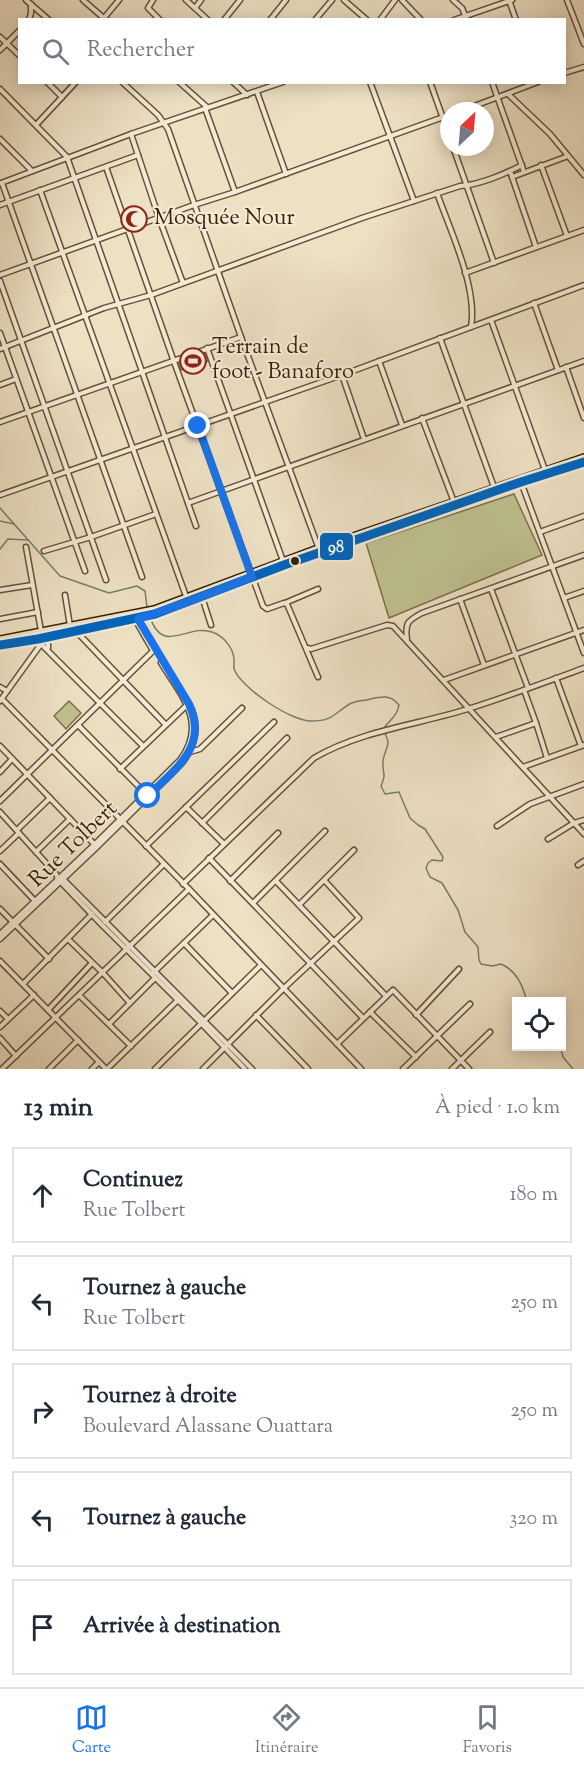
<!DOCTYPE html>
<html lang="fr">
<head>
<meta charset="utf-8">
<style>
  body { margin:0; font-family:"Sorts Mill Goudy",serif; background:#f2f2f3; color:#1f2937 }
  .controls { position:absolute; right:18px; bottom:18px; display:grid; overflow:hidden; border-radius:0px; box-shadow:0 3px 15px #0003 }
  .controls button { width:54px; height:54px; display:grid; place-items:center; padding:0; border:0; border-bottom:2px solid #e0e1e3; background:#fff; color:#1f2937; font:30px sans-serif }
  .compass { position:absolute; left:440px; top:102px; width:54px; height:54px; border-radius:50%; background:#fff; box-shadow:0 3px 15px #0003; rotate:26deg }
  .stop { position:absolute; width:18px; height:18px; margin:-14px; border:4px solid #1a73e8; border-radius:50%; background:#fff }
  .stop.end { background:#1a73e8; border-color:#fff; box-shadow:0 2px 6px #0008 }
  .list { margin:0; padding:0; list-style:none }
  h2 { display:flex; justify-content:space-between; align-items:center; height:78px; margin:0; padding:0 24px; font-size:26px }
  h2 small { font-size:20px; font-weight:400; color:#747a83 }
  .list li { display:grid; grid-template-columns:39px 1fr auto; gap:18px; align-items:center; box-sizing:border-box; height:96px; margin:0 12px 12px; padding:0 12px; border:2px solid #e0e1e3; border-radius:0px }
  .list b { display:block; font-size:22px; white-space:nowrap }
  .list p { margin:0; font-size:20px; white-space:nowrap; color:#747a83 }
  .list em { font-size:20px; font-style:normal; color:#747a83 }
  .icon { flex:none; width:33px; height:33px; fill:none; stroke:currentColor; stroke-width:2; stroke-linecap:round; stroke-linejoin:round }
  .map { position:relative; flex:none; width:584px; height:1069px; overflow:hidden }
  .search { position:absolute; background:#fff; box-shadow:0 3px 15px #0003; left:18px; right:18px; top:18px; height:66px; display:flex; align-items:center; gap:15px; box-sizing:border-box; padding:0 21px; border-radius:0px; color:#747a83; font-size:22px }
  .sheet { height:618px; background:#fff }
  nav { display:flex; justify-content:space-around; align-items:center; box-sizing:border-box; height:84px; border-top:2px solid #e0e1e3; background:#fff; font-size:16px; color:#747a83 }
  nav a { display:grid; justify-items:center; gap:3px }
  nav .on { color:#1a73e8 }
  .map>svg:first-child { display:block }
  .green { fill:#bfc08f; stroke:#7c7049; stroke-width:1.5 }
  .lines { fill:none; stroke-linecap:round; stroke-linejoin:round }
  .stream { stroke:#737f6a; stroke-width:1.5 }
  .minor-casing { stroke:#665133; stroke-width:7 }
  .major-casing { stroke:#392103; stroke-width:8 }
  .minor { stroke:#f3ebd8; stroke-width:4 }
  .major { stroke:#ede0c3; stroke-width:5 }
  .bus-1-casing { stroke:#f3ebd8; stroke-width:14 }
  .bus-1 { stroke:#0065bd; stroke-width:9 }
  .route { stroke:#1a73e8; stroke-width:8 }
  .bus-dot { fill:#392103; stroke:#f3ebd8; stroke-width:2 }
  .labels { text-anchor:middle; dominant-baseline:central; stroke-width:4.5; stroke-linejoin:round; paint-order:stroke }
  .poi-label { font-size:22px; fill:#392103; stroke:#f3ebd8; text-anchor:start }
  .street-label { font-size:22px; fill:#392103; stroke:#f3ebd8 }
  .line-badge { stroke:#f3ebd8; stroke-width:2 }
  .badge-label { font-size:16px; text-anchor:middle; font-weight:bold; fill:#fff }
</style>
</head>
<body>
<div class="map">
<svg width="584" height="1069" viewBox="0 0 584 1069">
  <rect width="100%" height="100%" fill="#ede0c3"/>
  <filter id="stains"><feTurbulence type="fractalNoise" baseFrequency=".00333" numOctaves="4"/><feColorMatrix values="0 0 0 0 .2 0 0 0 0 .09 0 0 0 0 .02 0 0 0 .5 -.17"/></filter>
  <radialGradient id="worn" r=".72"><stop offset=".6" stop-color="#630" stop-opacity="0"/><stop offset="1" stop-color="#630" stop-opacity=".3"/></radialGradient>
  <g class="green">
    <path d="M205,351L208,361L181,370L177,361Z"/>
    <path d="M514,494L542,555L389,618L366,543Z"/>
    <path d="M69,701L81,713L66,729L54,716Z"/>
  </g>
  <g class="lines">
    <g class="stream">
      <path d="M0,508L60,576L109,593L137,586L145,591L147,607"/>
      <path d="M0,521L14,524"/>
      <path d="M0,549L8,539L27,540"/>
      <path d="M150,617C163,656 188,623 212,632C224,636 233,648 234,659C234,660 234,668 234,669C241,688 292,722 312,721C332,721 334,714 348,705C354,701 360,701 366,700C379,697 390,693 399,705C397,719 385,723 384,729C384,733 388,738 388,743C387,750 383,756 383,762C382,774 387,772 381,786L385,794L399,792L410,818L418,825L425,829L443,857L442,861L432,860L428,863L426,868L430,877L442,883L458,910L465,932L478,947L479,960L481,964L492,966L501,964C517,971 523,986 527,1002"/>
      <path d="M560,1046L563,1057L573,1069"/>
    </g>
    <g class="minor-casing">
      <g id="minor">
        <path d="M26,0L49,20"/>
        <path d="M83,0L106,20"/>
        <path d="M153,0L148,8L160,20"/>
        <path d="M186,0L208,20"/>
        <path d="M344,0L367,20"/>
        <path d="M402,0L421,20"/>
        <path d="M453,0L462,8L467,20"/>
        <path d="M509,0L516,20"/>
        <path d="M567,0L584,44"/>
        <path d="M195,8L201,0"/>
        <path d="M104,18L119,0"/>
        <path d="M29,20L31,13V4"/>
        <path d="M224,20L240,0"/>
        <path d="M270,20L286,0"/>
        <path d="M315,20L332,0"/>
        <path d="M380,20L395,0"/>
        <path d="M454,20L512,0"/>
        <path d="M0,37L20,56"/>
        <path d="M0,50L20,30"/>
        <path d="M564,73L584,67"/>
        <path d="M47,82L62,97"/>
        <path d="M122,82L158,115L168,129L241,337L319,549"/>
        <path d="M179,82L207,107"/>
        <path d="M233,82L247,95"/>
        <path d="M370,82L414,201"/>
        <path d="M430,82L449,135"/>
        <path d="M492,82L524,172"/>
        <path d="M0,89L67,157L196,526"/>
        <path d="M257,92L286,174"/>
        <path d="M508,94L550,134L584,175"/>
        <path d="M205,108L235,192"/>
        <path d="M461,111L538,82"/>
        <path d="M36,125L76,82"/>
        <path d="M131,134L159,218L183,283"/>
        <path d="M0,139L32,171"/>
        <path d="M453,147L494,263"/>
        <path d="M541,165L567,236"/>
        <path d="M106,167L173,359L263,606L267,609L284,603L287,604L318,677"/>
        <path d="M510,171L536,247"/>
        <path d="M512,177L568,156"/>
        <path d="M1,183L131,134L283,82"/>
        <path d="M2,183L142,577"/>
        <path d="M40,190L187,599"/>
        <path d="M437,193C450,230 478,288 471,327"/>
        <path d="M0,205L138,155"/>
        <path d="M465,273L584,230"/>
        <path d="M0,275L194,205L235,192L449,115"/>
        <path d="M0,281L106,580"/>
        <path d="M534,303L558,370"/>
        <path d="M491,320L545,470"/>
        <path d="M0,333L85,571"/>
        <path d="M440,338L494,487"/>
        <path d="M207,348L283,561"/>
        <path d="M0,349L104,308L151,295L362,218L460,186C479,185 505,174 522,165"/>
        <path d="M379,361L402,425"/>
        <path d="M566,367L584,418"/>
        <path d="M342,375L364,439"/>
        <path d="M0,385L16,379"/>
        <path d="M422,418L454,502"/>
        <path d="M0,422L241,337"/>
        <path d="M521,482L584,653"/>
        <path d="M0,495L342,375L584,285"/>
        <path d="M188,503L584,361"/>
        <path d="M540,532L584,516"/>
        <path d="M26,547L41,631"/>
        <path d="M44,551L91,537L156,514"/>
        <path d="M491,589L528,688"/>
        <path d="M0,590L32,585"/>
        <path d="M65,595L70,626"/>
        <path d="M202,597L211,625"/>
        <path d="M564,598L584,591"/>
        <path d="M460,599L484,665"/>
        <path d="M285,603L318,589"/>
        <path d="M133,616L152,649"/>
        <path d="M0,619L38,612"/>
        <path d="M74,629L165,724"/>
        <path d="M46,631L48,636V648"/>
        <path d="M37,633L41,644L143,746"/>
        <path d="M407,640C405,623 407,621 422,613L584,555"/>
        <path d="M307,648L311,649L387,625L393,626L584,834"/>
        <path d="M556,678L581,746"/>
        <path d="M444,680L584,630"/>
        <path d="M0,687L7,691"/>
        <path d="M524,690L536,723L547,758"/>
        <path d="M2,699L189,889L361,1069"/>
        <path d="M0,701L41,644"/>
        <path d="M78,725L146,794"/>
        <path d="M496,737L536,723"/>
        <path d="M0,746L95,845"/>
        <path d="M190,752L200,749L242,708"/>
        <path d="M523,767L584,745"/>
        <path d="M120,769L187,705"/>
        <path d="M0,772L12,759"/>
        <path d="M0,801L153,651"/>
        <path d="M186,807L224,844"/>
        <path d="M0,812L56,874L58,879L102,925L201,1023L245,1069"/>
        <path d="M202,823L287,738"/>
        <path d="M497,826L530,804L584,784"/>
        <path d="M17,830L50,798"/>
        <path d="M548,839L574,823L584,820"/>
        <path d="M146,846L274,722"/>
        <path d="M0,851L19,833"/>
        <path d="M36,852L70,819"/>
        <path d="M209,858L363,1018"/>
        <path d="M0,864L35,901"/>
        <path d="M578,865L584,861"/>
        <path d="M62,878L252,1069"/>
        <path d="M230,881L278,833"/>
        <path d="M276,881L386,996"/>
        <path d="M183,884L314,758C362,730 418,725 471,708C509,696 546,682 584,668"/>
        <path d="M253,903L325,831"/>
        <path d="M300,904L354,850"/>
        <path d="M0,909L49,959"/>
        <path d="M105,922L164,864"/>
        <path d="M0,934L95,844L180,760C208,723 181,695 161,663"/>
        <path d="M0,939L97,847L183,762C195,746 199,729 192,710L137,617"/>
        <path d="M68,939L103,973L130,1003"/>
        <path d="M184,943L232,993"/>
        <path d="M0,961L106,1069"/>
        <path d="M153,973L213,915"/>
        <path d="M23,984L92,914"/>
        <path d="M80,996L131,1046"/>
        <path d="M48,1010L92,963"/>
        <path d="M0,1011L8,1019"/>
        <path d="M370,1012L416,1057"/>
        <path d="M256,1015L308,1069"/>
        <path d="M416,1015L459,969"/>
        <path d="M109,1024L155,978"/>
        <path d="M0,1027L34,995"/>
        <path d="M0,1038L16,1056"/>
        <path d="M337,1044L393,990L469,1069"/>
        <path d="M2,1069L189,889"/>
        <path d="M49,1069L78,1040"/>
        <path d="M92,1069L99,1062"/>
        <path d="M107,1069L178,1000"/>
        <path d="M155,1069L261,965"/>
        <path d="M203,1069L283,989L359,918L325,881"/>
        <path d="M403,1069L470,1004"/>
        <path d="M452,1069L490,1032"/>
      </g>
    </g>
    <g class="major-casing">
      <g id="major">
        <path d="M0,639L154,609L318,548L584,457"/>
        <path d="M0,645L38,639L155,614L284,565L521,482L584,462"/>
      </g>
    </g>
    <use href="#minor" class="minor"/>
    <use href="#major" class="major"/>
    <g class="bus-1-casing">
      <path id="bus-1" d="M0,645L38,639L155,614L284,565L521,482L584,462"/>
    </g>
    <use href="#bus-1" class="bus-1"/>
  </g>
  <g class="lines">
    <path class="route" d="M148,796C175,769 209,747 189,704L138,619L188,602L252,577L198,426"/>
  </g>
  <defs>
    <g id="mosque-ring" transform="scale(1.35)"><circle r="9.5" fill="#f3ebd8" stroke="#8f2418" stroke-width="1.5"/><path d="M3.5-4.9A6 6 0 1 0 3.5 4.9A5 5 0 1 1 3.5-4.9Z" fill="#8f2418"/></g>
    <g id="stadium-ring" transform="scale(1.35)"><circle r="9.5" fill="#f3ebd8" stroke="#8f2418" stroke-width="1.5"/><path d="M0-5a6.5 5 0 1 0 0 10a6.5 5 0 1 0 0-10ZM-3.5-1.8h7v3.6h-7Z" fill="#8f2418"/></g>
  </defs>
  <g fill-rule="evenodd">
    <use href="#mosque-ring" x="134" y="219"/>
    <use href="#stadium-ring" x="193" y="361"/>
  </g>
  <circle class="bus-dot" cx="295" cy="561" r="5"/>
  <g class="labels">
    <g class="poi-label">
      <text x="154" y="219">Mosquée Nour</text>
      <text x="212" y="348">Terrain de<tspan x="212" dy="25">foot - Banaforo</tspan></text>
    </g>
    <g class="street-label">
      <text transform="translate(74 845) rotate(-44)">Rue Tolbert</text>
    </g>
  </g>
  <rect class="line-badge" x="319" y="532" width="35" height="29" rx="6" fill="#0065bd"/>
  <g class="badge-label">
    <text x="336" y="552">98</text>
  </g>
  <rect width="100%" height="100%" filter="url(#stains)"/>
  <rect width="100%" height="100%" fill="url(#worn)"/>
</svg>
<div class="controls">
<button><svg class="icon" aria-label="locate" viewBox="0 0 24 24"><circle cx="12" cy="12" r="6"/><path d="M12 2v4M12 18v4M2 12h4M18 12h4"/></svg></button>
</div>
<svg class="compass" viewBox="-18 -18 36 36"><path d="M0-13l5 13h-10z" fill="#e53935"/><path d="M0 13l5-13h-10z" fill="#747a83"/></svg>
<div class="stop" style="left:148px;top:796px"></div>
<div class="stop end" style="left:198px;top:426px"></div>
<div class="search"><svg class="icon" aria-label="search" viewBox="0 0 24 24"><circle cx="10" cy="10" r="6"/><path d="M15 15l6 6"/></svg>Rechercher</div>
</div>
<section class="sheet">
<h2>13 min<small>À pied · 1.0 km</small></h2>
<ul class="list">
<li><svg class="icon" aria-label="ahead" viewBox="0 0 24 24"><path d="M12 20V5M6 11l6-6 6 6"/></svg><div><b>Continuez</b><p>Rue Tolbert</p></div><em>180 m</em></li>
<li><svg class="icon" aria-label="left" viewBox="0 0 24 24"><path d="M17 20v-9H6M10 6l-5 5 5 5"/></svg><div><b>Tournez à gauche</b><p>Rue Tolbert</p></div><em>250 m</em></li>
<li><svg class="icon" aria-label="right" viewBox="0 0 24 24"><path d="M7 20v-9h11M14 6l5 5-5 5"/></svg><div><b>Tournez à droite</b><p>Boulevard Alassane Ouattara</p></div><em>250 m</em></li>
<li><svg class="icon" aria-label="left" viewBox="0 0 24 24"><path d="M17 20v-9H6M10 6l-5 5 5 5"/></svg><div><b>Tournez à gauche</b></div><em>320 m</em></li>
<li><svg class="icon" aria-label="arrive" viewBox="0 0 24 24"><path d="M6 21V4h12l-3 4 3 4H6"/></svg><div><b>Arrivée à destination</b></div></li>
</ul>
</section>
<nav>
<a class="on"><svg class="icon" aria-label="map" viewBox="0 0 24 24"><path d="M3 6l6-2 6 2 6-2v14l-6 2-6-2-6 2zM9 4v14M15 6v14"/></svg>Carte</a>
<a><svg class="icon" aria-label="directions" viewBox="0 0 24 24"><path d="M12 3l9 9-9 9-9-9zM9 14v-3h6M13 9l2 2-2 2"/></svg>Itinéraire</a>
<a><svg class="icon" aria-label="saved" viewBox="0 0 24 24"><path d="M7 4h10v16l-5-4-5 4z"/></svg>Favoris</a>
</nav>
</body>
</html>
